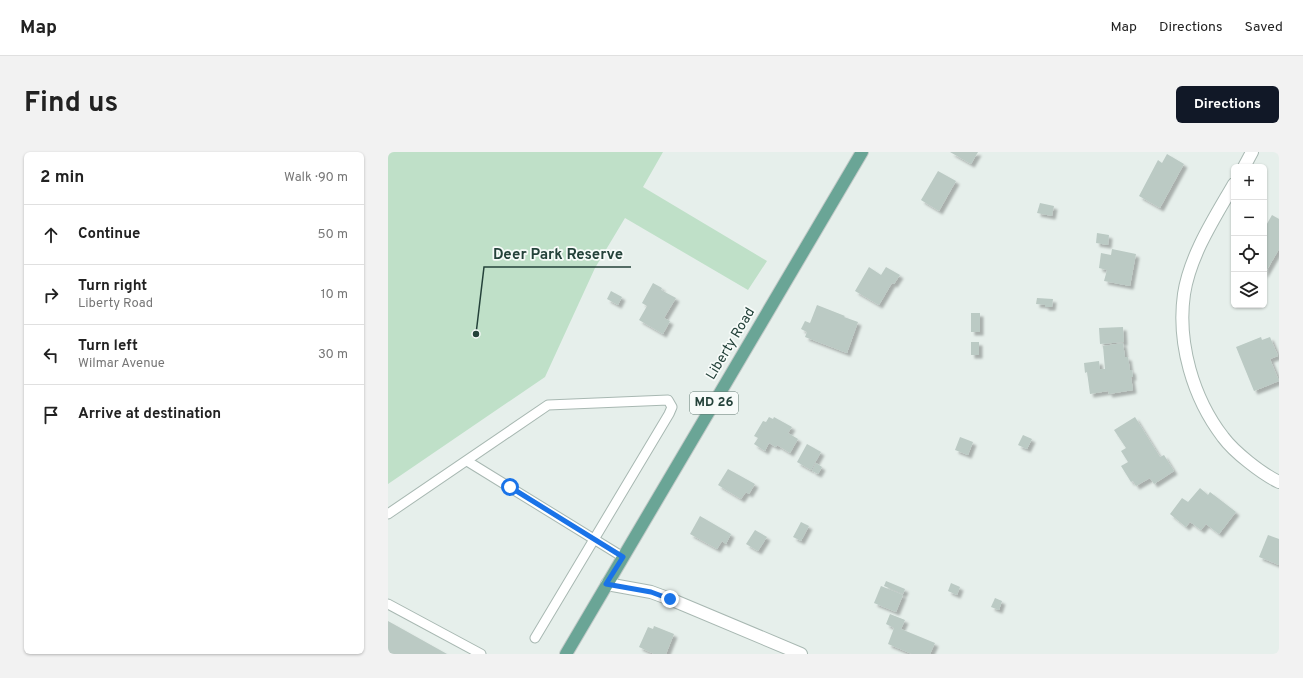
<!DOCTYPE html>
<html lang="en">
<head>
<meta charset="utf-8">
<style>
  body { margin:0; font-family:Overpass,sans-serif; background:#f2f2f2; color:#222 }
  .controls { position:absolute; right:12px; top:12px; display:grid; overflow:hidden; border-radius:6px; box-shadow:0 1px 3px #0004 }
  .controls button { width:36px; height:36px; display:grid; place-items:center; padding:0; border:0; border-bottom:1px solid #e0e0e0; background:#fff; color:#222; font:20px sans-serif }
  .stop { position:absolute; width:12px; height:12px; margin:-9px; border:3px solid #1a73e8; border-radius:50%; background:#fff }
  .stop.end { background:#1a73e8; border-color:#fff; box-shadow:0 1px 4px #0008 }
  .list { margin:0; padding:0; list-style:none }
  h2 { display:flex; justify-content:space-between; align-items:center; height:52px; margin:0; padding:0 16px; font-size:17px }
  h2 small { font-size:13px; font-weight:400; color:#767676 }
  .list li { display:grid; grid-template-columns:26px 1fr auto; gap:12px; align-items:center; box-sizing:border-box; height:60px; padding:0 16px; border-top:1px solid #e0e0e0 }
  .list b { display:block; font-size:15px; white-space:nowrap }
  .list p { margin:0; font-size:13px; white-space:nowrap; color:#767676 }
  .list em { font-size:13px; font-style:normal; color:#767676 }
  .icon { flex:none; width:22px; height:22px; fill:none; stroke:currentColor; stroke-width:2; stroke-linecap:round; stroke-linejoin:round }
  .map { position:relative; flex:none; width:891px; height:502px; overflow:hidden; border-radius:6px }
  header { display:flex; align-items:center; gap:24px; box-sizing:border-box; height:56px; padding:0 20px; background:#fff; border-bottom:1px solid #e0e0e0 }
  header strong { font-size:19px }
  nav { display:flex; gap:22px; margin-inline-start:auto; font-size:14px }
  .intro { display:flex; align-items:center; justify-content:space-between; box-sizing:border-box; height:96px; padding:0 24px }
  h1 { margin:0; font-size:28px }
  .button { padding:10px 18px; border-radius:6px; background:#111827; color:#fff; font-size:14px; font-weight:700 }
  main { display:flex; gap:24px; padding:0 24px }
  aside { flex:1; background:#fff; border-radius:6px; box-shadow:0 1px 3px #0004 }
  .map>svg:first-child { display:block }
  .green { fill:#bfe0c8 }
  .building { fill:#bbcac4; filter:url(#shadow) }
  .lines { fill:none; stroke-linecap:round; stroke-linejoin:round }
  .service-casing { stroke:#a8b8b2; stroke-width:11 }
  .minor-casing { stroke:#a8b8b2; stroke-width:14 }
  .primary-casing { stroke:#c2cac8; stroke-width:14 }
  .service { stroke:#fff; stroke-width:9 }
  .minor { stroke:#fff; stroke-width:12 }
  .primary { stroke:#6aa596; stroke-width:12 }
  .route { stroke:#1a73e8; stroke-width:5 }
  .labels { text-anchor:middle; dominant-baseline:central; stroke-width:3.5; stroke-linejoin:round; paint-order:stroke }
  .shield { fill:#f7fbf9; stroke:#637a73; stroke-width:1 }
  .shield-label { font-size:13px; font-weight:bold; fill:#24423a }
  .street-label { font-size:14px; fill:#24423a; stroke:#f7fbf9 }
  .leader { fill:none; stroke:#24423a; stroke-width:1.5 }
  .callout-dot { fill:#24423a; stroke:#f7fbf9; stroke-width:1.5 }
  .callout-label { font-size:15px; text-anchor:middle; font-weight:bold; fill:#24423a; stroke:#f7fbf9; stroke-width:3.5; stroke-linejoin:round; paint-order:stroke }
</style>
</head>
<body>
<header>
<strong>Map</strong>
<nav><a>Map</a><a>Directions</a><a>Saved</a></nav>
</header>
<div class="intro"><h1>Find us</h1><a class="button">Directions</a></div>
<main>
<aside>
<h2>2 min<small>Walk · 90 m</small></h2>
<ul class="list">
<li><svg class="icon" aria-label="ahead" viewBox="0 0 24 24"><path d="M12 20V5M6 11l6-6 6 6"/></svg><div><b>Continue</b></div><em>50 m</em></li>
<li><svg class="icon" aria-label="right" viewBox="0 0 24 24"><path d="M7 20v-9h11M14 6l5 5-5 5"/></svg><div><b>Turn right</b><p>Liberty Road</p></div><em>10 m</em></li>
<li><svg class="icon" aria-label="left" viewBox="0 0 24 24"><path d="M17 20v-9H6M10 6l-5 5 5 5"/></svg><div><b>Turn left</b><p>Wilmar Avenue</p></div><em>30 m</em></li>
<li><svg class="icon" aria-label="arrive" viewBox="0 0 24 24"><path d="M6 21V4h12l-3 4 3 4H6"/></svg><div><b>Arrive at destination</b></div></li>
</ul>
</aside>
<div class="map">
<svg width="891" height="502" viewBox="0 0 891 502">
  <defs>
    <filter id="shadow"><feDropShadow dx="3.5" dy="3.5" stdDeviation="1" flood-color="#0004"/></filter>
  </defs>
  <rect width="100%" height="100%" fill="#e6efeb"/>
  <path class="green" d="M0,0H275L255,35L379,109L360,138L237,66L207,116L157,225L0,332Z"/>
  <g class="building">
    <path d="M562,0H590L583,12Z"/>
    <path d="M779,2L796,12L772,56L751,44L770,8L774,11Z"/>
    <path d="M550,19L568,29L551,59L533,48Z"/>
    <path d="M652,51L666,54L664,64L649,61Z"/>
    <path d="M884,63L891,67V97L876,123V77Z"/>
    <path d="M709,81L721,83L720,93L708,91Z"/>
    <path d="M724,97L748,102L742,134L716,129L719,118L711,116L713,101L723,103Z"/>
    <path d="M481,115L493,123L498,115L512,123L506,132L504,131L491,153L467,139Z"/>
    <path d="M265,131L274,136L273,138L288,146L276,166L282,169L275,182L251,168L259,154L254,151Z"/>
    <path d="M223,139L234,145L230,153L219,147Z"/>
    <path d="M649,146L665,147L664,155H657V153L648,152Z"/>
    <path d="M429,153L457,164L456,165L470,170L459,201L417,185L419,180L413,177L417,169L422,171Z"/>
    <rect x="583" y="161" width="9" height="19"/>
    <path d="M735,175L736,190L712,192L711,176Z"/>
    <path d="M873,185L874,188L882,185L890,204L882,207L891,229L866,239L848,195Z"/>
    <rect x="583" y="190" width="8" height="13"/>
    <path d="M735,191L737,205H740L742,218H744L745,225H743L745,238L721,242L720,239L702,242L699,220L697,221L696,211L711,209L712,217H717L715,194Z"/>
    <path d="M381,265L385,267L386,265L404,275L400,281L410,287L402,301L389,293L388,295L381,291L377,299L366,292L370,286L366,284L375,269L378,270Z"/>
    <path d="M747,265L772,305L776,303L786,319L766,332L762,326L748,334L745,329L743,330L733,314L740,310L733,299L738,296L726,278Z"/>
    <path d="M635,283L644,287L639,297L630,293Z"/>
    <path d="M572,285L585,290L580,303L567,298Z"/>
    <path d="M419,292L433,300L423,318L409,310Z"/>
    <path d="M428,311L434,315L430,322L424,319Z"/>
    <path d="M340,317L367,332L361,342L358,340L353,347L330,333Z"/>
    <path d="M812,336L820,343L822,340L848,360L831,382L818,372L813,378L802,370L798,375L782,362L794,346L800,350Z"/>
    <path d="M312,364L343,382L338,392L334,389L329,397L302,382Z"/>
    <path d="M413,370L421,374L413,389L405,385Z"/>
    <path d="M367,378L379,385L370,399L358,392Z"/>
    <path d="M880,383L891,387V413L871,405Z"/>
    <path d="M498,429L517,437L515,442L496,434Z"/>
    <path d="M563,431L572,435L569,443L560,439Z"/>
    <path d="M493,434L515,443L508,460L486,451Z"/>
    <path d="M607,446L614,449L611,458L603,455Z"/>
    <path d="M502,462L517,468L513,477L547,491L542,502H524L500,492L506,476L498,472Z"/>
    <path d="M0,469L59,502H0Z"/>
    <path d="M266,474L286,482L278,502H266L251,495L260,475L265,477Z"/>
  </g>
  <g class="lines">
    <g class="service-casing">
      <g id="service">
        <path d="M79,309L235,405"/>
        <path d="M0,362L160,253L280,248L284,255L281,262L147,486"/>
        <path d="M0,452L93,502"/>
      </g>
    </g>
    <g class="minor-casing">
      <g id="minor">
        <path d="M856,15L864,0"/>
        <path d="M846,32C827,65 802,103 796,142C789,191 805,246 835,285C846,300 874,322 891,330"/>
        <path d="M219,432L263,440L282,447L413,502"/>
      </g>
    </g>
    <g class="primary-casing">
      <path id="primary" d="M178,502L474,0"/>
    </g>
    <use href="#service" class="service"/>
    <use href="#minor" class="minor"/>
    <use href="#primary" class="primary"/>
  </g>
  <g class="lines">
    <path class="route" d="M122,335L235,405L218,432L263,440L282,447"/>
  </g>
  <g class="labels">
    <rect class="shield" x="302" y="240" width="48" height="22" rx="3"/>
    <g class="shield-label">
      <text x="326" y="251">MD 26</text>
    </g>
    <g class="street-label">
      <text transform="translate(343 192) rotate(-59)">Liberty Road</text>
    </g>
  </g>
  <path class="leader" d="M88 182L96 115H243"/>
  <circle class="callout-dot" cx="88" cy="182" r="4"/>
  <g class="callout-label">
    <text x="170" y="107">Deer Park Reserve</text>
  </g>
</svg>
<div class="controls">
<button>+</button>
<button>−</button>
<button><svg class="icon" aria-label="locate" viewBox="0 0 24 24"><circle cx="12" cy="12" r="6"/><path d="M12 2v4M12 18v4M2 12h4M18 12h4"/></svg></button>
<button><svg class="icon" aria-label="layers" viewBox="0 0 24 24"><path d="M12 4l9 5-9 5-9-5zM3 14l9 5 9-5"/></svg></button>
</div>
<div class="stop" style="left:122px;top:335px"></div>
<div class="stop end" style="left:282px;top:447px"></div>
</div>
</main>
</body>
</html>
